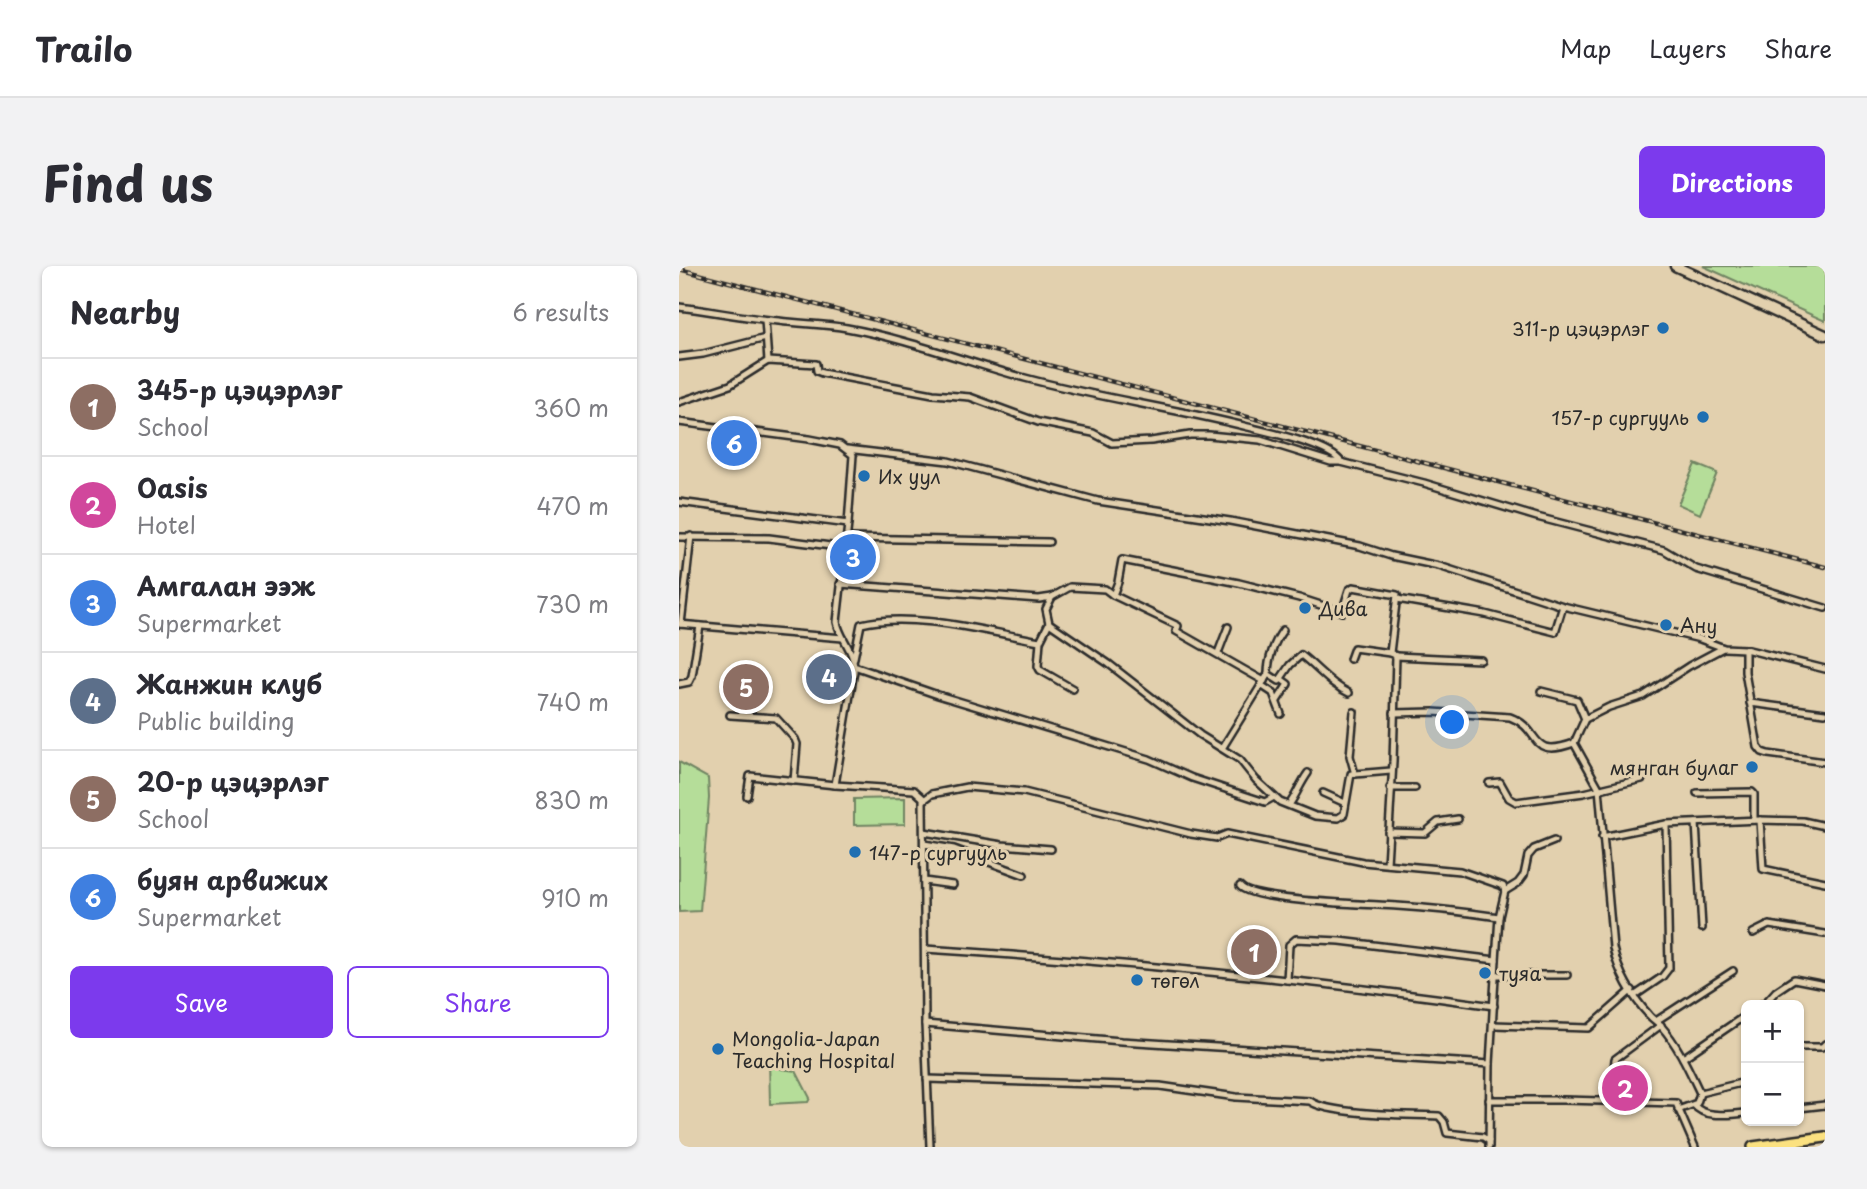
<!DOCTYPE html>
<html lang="en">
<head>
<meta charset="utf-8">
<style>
  body { margin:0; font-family:"Playpen Sans",sans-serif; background:#f2f2f3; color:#2b2b33 }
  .controls { position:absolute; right:21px; bottom:21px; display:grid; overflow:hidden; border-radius:10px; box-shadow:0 2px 5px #0004 }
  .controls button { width:63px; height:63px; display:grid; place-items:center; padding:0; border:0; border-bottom:2px solid #e1e1e2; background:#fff; color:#2b2b33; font:35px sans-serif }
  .you { position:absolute; left:774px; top:457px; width:24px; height:24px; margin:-18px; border:5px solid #fff; border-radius:50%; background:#1a73e8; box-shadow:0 0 0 10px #1a73e833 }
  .badge { display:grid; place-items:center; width:46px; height:46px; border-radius:50%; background:#7c3aed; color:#fff; font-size:23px; font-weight:700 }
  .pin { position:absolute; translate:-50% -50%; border:4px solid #fff; box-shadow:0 2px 7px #0006 }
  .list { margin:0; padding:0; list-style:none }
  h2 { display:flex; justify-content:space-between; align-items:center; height:91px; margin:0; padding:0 28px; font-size:30px }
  h2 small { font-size:23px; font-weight:400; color:#7c7c81 }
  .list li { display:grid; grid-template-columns:46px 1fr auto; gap:21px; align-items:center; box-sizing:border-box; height:98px; padding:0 28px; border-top:2px solid #e1e1e2 }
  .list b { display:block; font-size:26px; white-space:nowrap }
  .list p { margin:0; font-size:23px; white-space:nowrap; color:#7c7c81 }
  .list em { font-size:23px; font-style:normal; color:#7c7c81 }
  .actions { display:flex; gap:14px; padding:21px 28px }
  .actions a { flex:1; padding:16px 0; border:2px solid #7c3aed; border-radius:10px; text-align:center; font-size:24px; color:#7c3aed }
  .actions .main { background:#7c3aed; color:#fff }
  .map { position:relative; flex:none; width:1146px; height:881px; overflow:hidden; border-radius:10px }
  header { display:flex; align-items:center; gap:42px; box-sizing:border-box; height:98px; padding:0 35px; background:#fff; border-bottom:2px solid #e1e1e2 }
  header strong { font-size:33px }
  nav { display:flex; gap:38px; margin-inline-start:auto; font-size:24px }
  .intro { display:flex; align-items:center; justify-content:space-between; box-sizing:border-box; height:168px; padding:0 42px }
  h1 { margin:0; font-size:49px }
  .button { padding:18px 32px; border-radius:10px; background:#7c3aed; color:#fff; font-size:24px; font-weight:700 }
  main { display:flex; gap:42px; padding:0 42px }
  aside { flex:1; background:#fff; border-radius:10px; box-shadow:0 2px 5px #0004 }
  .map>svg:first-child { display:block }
  .green { fill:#b5dd99; stroke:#708462; stroke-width:2 }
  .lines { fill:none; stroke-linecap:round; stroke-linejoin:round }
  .minor-casing { stroke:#2b2b2b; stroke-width:10 }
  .secondary-casing { stroke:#2b2b2b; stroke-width:13 }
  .trunk-casing { stroke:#2b2b2b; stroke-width:14 }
  .minor { stroke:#e2d0ae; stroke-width:5 }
  .secondary { stroke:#e2d0ae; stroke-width:8 }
  .trunk { stroke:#fbe180; stroke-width:9 }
  .rail-casing { stroke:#2b2b2b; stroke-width:4.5 }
  .rail { stroke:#e2d0ae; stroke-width:2; stroke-dasharray:5; stroke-linecap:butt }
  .poi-dot { fill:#1f6fb2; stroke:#e2d0ae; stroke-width:2.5 }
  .labels { text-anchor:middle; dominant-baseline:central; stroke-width:6; stroke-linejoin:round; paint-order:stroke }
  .poi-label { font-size:19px; fill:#2b2b2b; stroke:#e2d0ae; text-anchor:start }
</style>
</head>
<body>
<header>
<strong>Trailo</strong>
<nav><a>Map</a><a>Layers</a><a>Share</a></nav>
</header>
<div class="intro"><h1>Find us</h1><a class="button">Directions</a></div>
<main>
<aside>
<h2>Nearby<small>6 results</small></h2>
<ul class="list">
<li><span class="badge" style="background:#8d6e63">1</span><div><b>345-р цэцэрлэг</b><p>School</p></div><em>360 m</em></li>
<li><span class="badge" style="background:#d1479c">2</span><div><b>Oasis</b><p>Hotel</p></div><em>470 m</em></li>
<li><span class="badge" style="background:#3f7fe0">3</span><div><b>Амгалан ээж</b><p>Supermarket</p></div><em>730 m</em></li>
<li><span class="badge" style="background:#5c6f8a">4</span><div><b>Жанжин клуб</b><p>Public building</p></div><em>740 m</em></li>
<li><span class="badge" style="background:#8d6e63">5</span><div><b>20-р цэцэрлэг</b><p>School</p></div><em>830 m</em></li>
<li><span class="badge" style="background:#3f7fe0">6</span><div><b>буян арвижих</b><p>Supermarket</p></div><em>910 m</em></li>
</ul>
<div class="actions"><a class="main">Save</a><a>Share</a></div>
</aside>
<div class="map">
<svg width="1146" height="881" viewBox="0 0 1146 881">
  <rect width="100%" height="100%" fill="#e2d0ae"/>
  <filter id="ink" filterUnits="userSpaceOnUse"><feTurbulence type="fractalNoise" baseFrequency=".0143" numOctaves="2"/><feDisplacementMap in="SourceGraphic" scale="14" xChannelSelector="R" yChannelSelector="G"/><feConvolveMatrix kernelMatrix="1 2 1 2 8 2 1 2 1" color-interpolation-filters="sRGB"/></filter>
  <g filter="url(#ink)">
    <g class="green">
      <path d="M1024,0H1146V55Z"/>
      <path d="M1016,198L1038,207L1021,248L999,238Z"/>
      <path d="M0,496L29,512L30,532L21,645L0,646Z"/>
      <path d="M226,532V558L175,559V533Z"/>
      <path d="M90,792L102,803L117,805L131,832L129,836L91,838Z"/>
    </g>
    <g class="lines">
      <g class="minor-casing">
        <g id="minor">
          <path d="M0,41C33,45 66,52 100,55C122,58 145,58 168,62C229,73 287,96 346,112C420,132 495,142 569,161C589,166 651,179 662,196"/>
          <path d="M86,54L89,95"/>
          <path d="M0,91L24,88L87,72"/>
          <path d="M0,136L51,119L89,95L137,98L138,105L143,107L254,128L291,131L359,156L414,167L433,177L472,175L511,169H530L581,174L652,196H662L745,217L858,251L985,284L1017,303L1146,342"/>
          <path d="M0,156L130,173L161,179L174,189L169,258L158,356C162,375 176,384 175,405L156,519L235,524L244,532L246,758L251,881"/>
          <path d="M168,183L269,195L419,235L551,255L681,280L712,290L760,300L884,340L1021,373L1045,382L1066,383L1146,403"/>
          <path d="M0,236L169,258"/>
          <path d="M0,271L90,272L167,282"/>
          <path d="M168,272L370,276"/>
          <path d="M161,318L360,333L373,331"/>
          <path d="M434,329L499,360L497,365L585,415"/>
          <path d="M718,333L806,348L876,366L884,340"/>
          <path d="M370,357L430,398L521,469L561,494L577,514L601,536L636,550L659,552L665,548L672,508H676L671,490L675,446"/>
          <path d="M0,358L164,372"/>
          <path d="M2,358L12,270"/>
          <path d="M361,375L359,400L361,404L394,423"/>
          <path d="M1066,383V406L1079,481L1083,486L1089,488L1146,496"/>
          <path d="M539,387L549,361"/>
          <path d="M717,390L802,394"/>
          <path d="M175,392L182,358C233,345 309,366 361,375L370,357L367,343L373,331L391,321L426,323L434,329L439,316L443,294L560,317L620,332L663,346L670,324L674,321L718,329L711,387L717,390L714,496L708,598"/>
          <path d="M671,393L675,382L711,387"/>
          <path d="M175,400L259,429L470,493L513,512L586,536L595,531"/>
          <path d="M589,408C589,393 595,376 604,364"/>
          <path d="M0,418L10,416L13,410L21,360"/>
          <path d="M582,419L594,427L602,448"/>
          <path d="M862,425L898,434L906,453"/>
          <path d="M598,435L609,418L602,413"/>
          <path d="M1071,437L1146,447"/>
          <path d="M715,447L754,446L831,451C864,463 848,494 895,477"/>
          <path d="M51,449L97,452L116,473L118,478L115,515"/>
          <path d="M544,481L589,408L600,415L611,399L622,389C639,402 651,418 670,427"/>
          <path d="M676,508L712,505"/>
          <path d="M810,517L821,516L830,532L837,536L905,527L963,513"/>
          <path d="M711,522H736"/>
          <path d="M644,527L666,537"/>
          <path d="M1018,527L1073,526L1075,528V554"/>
          <path d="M68,530L71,510L156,519"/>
          <path d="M245,534L253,528L288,521L345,526L512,568L538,572L548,568L684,596L781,605L824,620L826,625L820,651L817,694L811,798L810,881"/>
          <path d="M610,539C618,528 621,518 629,507"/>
          <path d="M1081,554L1084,603L1146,616"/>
          <path d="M1017,557L1023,662"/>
          <path d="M245,566L323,579L372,583"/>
          <path d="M709,566L746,567L759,556L779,553"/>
          <path d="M923,571L987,558L1081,554L1124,555L1146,560"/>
          <path d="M245,578L275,583L345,609"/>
          <path d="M245,615L274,619"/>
          <path d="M561,620C573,636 692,638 718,640C752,642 786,646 820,651"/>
          <path d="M826,625L839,617L845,609L849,590L855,583L875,575"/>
          <path d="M1074,667L1090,659L1146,668"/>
          <path d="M246,683C436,695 626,713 815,740"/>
          <path d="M817,709H888"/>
          <path d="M608,714L610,679L617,673L661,675L817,694"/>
          <path d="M955,730L983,711L990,702L987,558"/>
          <path d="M1088,735L1097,725L1115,713L1146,719"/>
          <path d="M1082,739L1088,735L1089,739"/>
          <path d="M977,755L1054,705"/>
          <path d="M246,758L442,775L811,798"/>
          <path d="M814,759L910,762L953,724"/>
          <path d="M1120,781H1143L1146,778"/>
          <path d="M1004,792L1067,749"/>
          <path d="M248,813L481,820L557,831L631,835C649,849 734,849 760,850L765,856L768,867L804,871L810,875"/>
          <path d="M1021,827L1066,816"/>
          <path d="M810,834H885L997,837L1016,881"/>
          <path d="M932,836L936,793L982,759"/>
          <path d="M1015,839C1026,853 1051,848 1067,847"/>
          <path d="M1120,842L1146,839"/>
          <path d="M999,844L1018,837L1021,827C1010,804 999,779 982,760C979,756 974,754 970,749C953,731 939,706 934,682L920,522L895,477L906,453L930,441L964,430L1010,400L1044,382"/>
        </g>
      </g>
      <g class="secondary-casing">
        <path id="secondary" d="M996,0L1146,69"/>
      </g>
      <g class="trunk-casing">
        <path id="trunk" d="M1074,881L1146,871"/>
      </g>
      <use href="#minor" class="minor"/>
      <use href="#secondary" class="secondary"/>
      <use href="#trunk" class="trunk"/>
      <g class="rail-casing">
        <path id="rail" d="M0,3L1146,301"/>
      </g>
      <use href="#rail" class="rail"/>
    </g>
  </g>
  <g class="poi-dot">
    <circle cx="984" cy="62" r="7"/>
    <circle cx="1024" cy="151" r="7"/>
    <circle cx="185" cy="210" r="7"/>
    <circle cx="626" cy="342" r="7"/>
    <circle cx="987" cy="359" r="7"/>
    <circle cx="1073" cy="501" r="7"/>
    <circle cx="176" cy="586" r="7"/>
    <circle cx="806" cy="707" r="7"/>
    <circle cx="458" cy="714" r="7"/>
    <circle cx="39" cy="783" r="7"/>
  </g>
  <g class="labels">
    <g class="poi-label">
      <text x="970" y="62" text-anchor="end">311-р цэцэрлэг</text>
      <text x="1010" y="151" text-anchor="end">157-р сургууль</text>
      <text x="199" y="210">Их уул</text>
      <text x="640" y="342">Дива</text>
      <text x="1001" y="359">Ану</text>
      <text x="1059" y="501" text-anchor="end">мянган булаг</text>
      <text x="190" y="586">147-р сургууль</text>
      <text x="820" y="707">туяа</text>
      <text x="472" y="714">төгөл</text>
      <text x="53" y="772">Mongolia-Japan<tspan x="53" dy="22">Teaching Hospital</tspan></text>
    </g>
  </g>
</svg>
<div class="controls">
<button>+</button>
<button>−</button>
</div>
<div class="you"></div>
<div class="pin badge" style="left:575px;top:686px;background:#8d6e63">1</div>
<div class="pin badge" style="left:946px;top:822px;background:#d1479c">2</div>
<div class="pin badge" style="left:174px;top:291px;background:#3f7fe0">3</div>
<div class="pin badge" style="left:150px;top:411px;background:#5c6f8a">4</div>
<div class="pin badge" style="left:67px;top:421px;background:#8d6e63">5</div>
<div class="pin badge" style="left:55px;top:177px;background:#3f7fe0">6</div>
</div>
</main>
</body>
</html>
